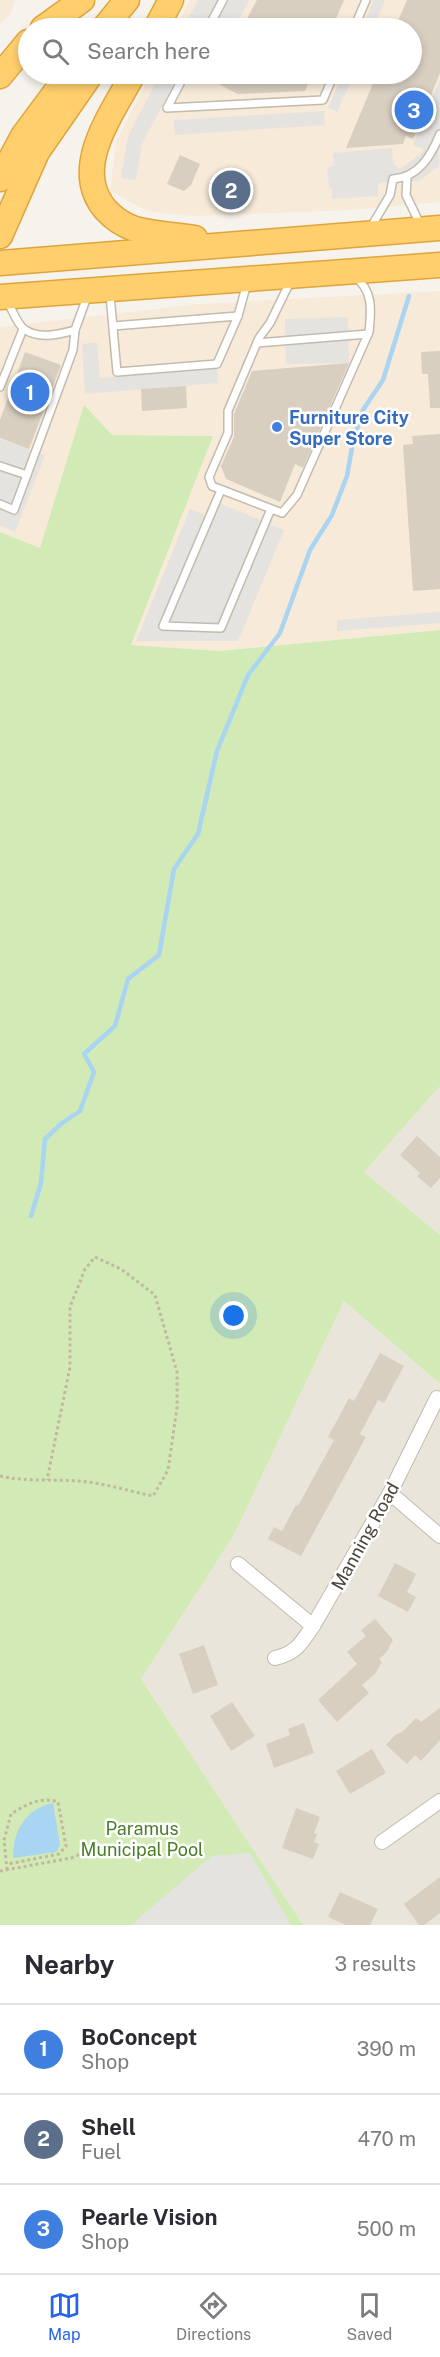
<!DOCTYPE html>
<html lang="en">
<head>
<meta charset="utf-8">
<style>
  body { margin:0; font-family:"Public Sans",sans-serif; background:#f2f2f3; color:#2b2b33 }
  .you { position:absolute; left:234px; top:1316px; width:21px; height:21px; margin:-15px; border:4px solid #fff; border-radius:50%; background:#1a73e8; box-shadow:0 0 0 9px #1a73e833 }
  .badge { display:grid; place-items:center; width:39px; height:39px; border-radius:50%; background:#2563eb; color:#fff; font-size:20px; font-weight:700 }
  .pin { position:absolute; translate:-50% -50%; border:3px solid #fff; box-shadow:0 2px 6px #0006 }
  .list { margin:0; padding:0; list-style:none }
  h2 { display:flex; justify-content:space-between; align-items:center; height:78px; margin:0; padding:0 24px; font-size:26px }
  h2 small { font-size:20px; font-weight:400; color:#7c7c81 }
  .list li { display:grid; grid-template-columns:39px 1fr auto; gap:18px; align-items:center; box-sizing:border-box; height:90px; padding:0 24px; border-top:2px solid #e1e1e2 }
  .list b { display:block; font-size:22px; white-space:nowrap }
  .list p { margin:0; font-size:20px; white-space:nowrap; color:#7c7c81 }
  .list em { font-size:20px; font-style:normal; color:#7c7c81 }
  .icon { flex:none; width:33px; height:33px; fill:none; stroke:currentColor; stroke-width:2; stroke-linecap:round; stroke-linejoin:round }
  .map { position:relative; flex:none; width:440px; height:1925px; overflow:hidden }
  .search { position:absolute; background:#fff; box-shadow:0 3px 9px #0003; left:18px; right:18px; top:18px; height:66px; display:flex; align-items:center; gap:15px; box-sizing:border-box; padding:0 21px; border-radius:33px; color:#7c7c81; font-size:22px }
  .sheet { height:348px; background:#fff }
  nav { display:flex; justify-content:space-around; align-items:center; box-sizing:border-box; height:84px; border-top:2px solid #e1e1e2; background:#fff; font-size:16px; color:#7c7c81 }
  nav a { display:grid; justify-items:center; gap:3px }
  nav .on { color:#2563eb }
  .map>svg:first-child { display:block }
  .residential { fill:#eae5da }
  .commercial { fill:#f7ead8 }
  .green { fill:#d2eab5 }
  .parking { fill:#e5e3e0 }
  .water { fill:#a9d4f2 }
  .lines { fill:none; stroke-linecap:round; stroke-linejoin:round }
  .stream { stroke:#a9d4f2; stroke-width:4.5 }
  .building { fill:#d8cfc1 }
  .lane-casing { stroke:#c2bbae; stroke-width:10 }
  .street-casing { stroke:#c2bbae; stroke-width:16 }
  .highway-casing { stroke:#e0a43c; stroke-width:27 }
  .path { stroke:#c4b79f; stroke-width:3; stroke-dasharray:3 3; stroke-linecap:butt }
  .lane { stroke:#fff; stroke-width:7 }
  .street { stroke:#fff; stroke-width:14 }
  .highway { stroke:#ffcf6e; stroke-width:24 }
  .shop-dot { fill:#3f7fe0; stroke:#fff; stroke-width:2 }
  .labels { text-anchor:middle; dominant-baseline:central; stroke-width:5; stroke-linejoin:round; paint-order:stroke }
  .shop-label { font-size:18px; font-weight:bold; fill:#366cbe; stroke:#fff; text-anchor:start }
  .street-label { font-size:18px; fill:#4b4439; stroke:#fff }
  .park-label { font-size:18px; fill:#4a7f2a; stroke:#fff }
</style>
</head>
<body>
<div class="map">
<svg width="440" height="1925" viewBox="0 0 440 1925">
  <rect width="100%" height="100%" fill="#f6f3ec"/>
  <g class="residential">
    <path d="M440,1086V1235L364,1172Z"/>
    <path d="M344,1301L440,1384V1925H303L141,1679L234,1535Z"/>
  </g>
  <g class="commercial">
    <path d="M0,0H15L11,13L0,24Z"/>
    <path d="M190,0H440V202L353,210L192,216L147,211L110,191L116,141L151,74H412V28H175Z"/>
    <path d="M440,291V630L219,651L130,645L213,436L112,435L40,548L0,532V327L199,304Z"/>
  </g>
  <path class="green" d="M84,405L112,435L213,436L131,645L219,651L440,630V1086L364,1172L440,1235V1384L344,1301L234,1535L141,1679L303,1925H0V532L40,548Z"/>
  <g class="parking">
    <path d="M198,0H248L249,1L234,28H183Z"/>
    <path d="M374,0H385L373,28H362Z"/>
    <path d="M160,74H179L142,144L136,180L121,178L128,136Z"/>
    <path d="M343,74H354L337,112L328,108Z"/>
    <path d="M440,79L439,166L419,181L380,183L378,185V196L332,199V189L329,187L327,168L334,165L333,153L392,148L393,164L400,169L422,153L423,149L413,145Z"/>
    <path d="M324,111L325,125L175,135L174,120Z"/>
    <path d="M348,317L349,363L286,364L285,319Z"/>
    <path d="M97,342L100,378L217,369L218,383L85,394L82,344Z"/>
    <path d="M0,439L45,455L15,532L0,525Z"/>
    <path d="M212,500L284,530L238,641H136L190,509L205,515Z"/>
    <path d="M440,612V623L337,631V620Z"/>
    <path d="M250,1853L291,1925H131L212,1856Z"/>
  </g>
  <path class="water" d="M53,1803L60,1845L56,1852L13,1858C13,1831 25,1809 53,1803Z"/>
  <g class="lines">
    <path class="stream" d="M31,1216L41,1183L45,1139L62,1123L80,1111L94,1072L84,1054L115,1026L128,979L159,955L174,869L198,834L217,751L248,675L280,633L310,550L332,515L347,476L353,442L363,410L383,380L409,296"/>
  </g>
  <g class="building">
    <path d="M257,0H344L332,28H242Z"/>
    <path d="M407,0H440V73L413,139L406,136L403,144L346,148L377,74H411V28H395Z"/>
    <path d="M199,74H312L305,91L238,94Z"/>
    <path d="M180,155L200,164L191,185L184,191L167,184Z"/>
    <path d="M231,168L248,175L231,213L215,205Z"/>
    <path d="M440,351V408H430L428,374H422L421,352Z"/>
    <path d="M25,352L61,365L29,449L0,438V420Z"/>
    <path d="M349,363L303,468L295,464L280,502L226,479L221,466L234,437V414L252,371Z"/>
    <path d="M186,386L187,408L142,411L141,389Z"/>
    <path d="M440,434V589L413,591L403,445L413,444L412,436Z"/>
    <path d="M417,1136L440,1157V1178L431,1188L417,1176L420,1173L400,1155Z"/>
    <path d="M380,1353L404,1366L384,1403L378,1400L360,1434L366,1437L301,1556L268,1539L274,1527L282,1531L296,1505L298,1506L334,1440L328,1437L349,1398L354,1401Z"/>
    <path d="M395,1563L416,1574L407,1592L416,1597L408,1612L378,1596Z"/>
    <path d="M375,1619L393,1640L386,1653L379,1659L382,1662L375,1674L362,1685L369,1693L337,1722L318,1700L357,1664L347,1652L366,1636L361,1630Z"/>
    <path d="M204,1645L218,1685L193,1694L179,1654Z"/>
    <path d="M232,1702L255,1736L231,1751L210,1716Z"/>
    <path d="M440,1708V1740L421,1761L415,1755L407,1764L386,1745L395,1735L402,1732L416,1718L421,1722Z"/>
    <path d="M304,1723L314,1753L274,1768L266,1744L290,1735L288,1729Z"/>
    <path d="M372,1749L386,1773L350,1794L336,1771Z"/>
    <path d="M296,1808L320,1817L314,1833L317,1834L314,1842L319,1844L313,1859L282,1848Z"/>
    <path d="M440,1877V1913L424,1925H419L404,1904Z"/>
    <path d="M340,1892L378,1909L370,1925H346L328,1917Z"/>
  </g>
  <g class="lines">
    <g class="lane-casing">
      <g id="lane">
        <path d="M208,28L223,0"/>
        <path d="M354,28L366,0"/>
        <path d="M185,74L167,108L323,100L334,74"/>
        <path d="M407,178L406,195L420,224"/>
        <path d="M371,227L390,195L393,179C419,177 431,156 440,134"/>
        <path d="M291,280L270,323L259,338L228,411V433L209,477L212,486L282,513L297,495L369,332C371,312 374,291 355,277"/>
        <path d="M110,295L117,372L217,364L238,316L247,283"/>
        <path d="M7,301C12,309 17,324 24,329C39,340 60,334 75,330L88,294"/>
        <path d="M113,326L238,316"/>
        <path d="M257,343L368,334"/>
        <path d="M0,387L23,329"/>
        <path d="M0,466L27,475"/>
        <path d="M221,490L163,626L221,628L271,509"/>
        <path d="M0,504L14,510L73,350L75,330"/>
      </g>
    </g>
    <g class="street-casing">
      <g id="street">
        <path d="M390,1493L440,1536"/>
        <path d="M238,1564L313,1626"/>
        <path d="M275,1658C297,1653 301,1643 313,1626L390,1493L437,1398"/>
        <path d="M382,1842L440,1801"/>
      </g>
    </g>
    <g class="highway-casing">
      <g id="highway">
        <path d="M43,28L82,0"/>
        <path d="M104,28L127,0"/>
        <path d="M156,28L171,0"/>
        <path d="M133,74C113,113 70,167 105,209C113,218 123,225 135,229C154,234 175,235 195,238"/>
        <path d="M0,76L28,42"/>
        <path d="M0,179L23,136L69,74"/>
        <path d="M0,236L37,152L91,74"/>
        <path d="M0,263L440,228"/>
        <path d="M0,297L440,265"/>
      </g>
    </g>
    <g class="path">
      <path d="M0,1476C26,1482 53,1479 79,1481C104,1483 129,1491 153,1496L168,1470L177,1408V1372L155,1295L121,1269L95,1257L85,1269L70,1307V1367L47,1480"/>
      <path d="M7,1870L4,1840L11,1814C25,1805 41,1796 58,1802L66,1846L59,1854L8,1864"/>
      <path d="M0,1871L71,1858L81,1854"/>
    </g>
    <use href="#lane" class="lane"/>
    <use href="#street" class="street"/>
    <use href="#highway" class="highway"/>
  </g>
  <circle class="shop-dot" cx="277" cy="427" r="6"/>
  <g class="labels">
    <g class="shop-label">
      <text x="289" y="417">Furniture City<tspan x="289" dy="21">Super Store</tspan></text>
    </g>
    <g class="street-label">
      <text transform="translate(365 1536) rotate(-61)">Manning Road</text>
    </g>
    <g class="park-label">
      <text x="142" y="1828">Paramus<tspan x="142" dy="21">Municipal Pool</tspan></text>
    </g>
  </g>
</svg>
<div class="you"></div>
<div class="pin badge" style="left:30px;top:392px;background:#3f7fe0">1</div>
<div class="pin badge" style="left:231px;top:190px;background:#5c6f8a">2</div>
<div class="pin badge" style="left:414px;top:110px;background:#3f7fe0">3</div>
<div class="search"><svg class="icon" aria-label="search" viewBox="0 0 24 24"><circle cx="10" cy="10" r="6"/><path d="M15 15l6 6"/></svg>Search here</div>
</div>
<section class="sheet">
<h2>Nearby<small>3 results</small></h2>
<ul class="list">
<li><span class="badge" style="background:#3f7fe0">1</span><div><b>BoConcept</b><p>Shop</p></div><em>390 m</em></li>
<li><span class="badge" style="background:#5c6f8a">2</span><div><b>Shell</b><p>Fuel</p></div><em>470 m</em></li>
<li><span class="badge" style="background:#3f7fe0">3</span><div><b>Pearle Vision</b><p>Shop</p></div><em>500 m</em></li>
</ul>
</section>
<nav>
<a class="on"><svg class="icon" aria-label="map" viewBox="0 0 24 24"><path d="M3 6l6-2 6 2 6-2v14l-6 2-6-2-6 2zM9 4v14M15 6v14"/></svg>Map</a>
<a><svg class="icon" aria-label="directions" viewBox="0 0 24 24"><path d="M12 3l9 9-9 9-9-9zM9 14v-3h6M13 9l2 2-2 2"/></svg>Directions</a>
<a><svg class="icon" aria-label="saved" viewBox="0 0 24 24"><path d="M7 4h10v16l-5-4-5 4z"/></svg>Saved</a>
</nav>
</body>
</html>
